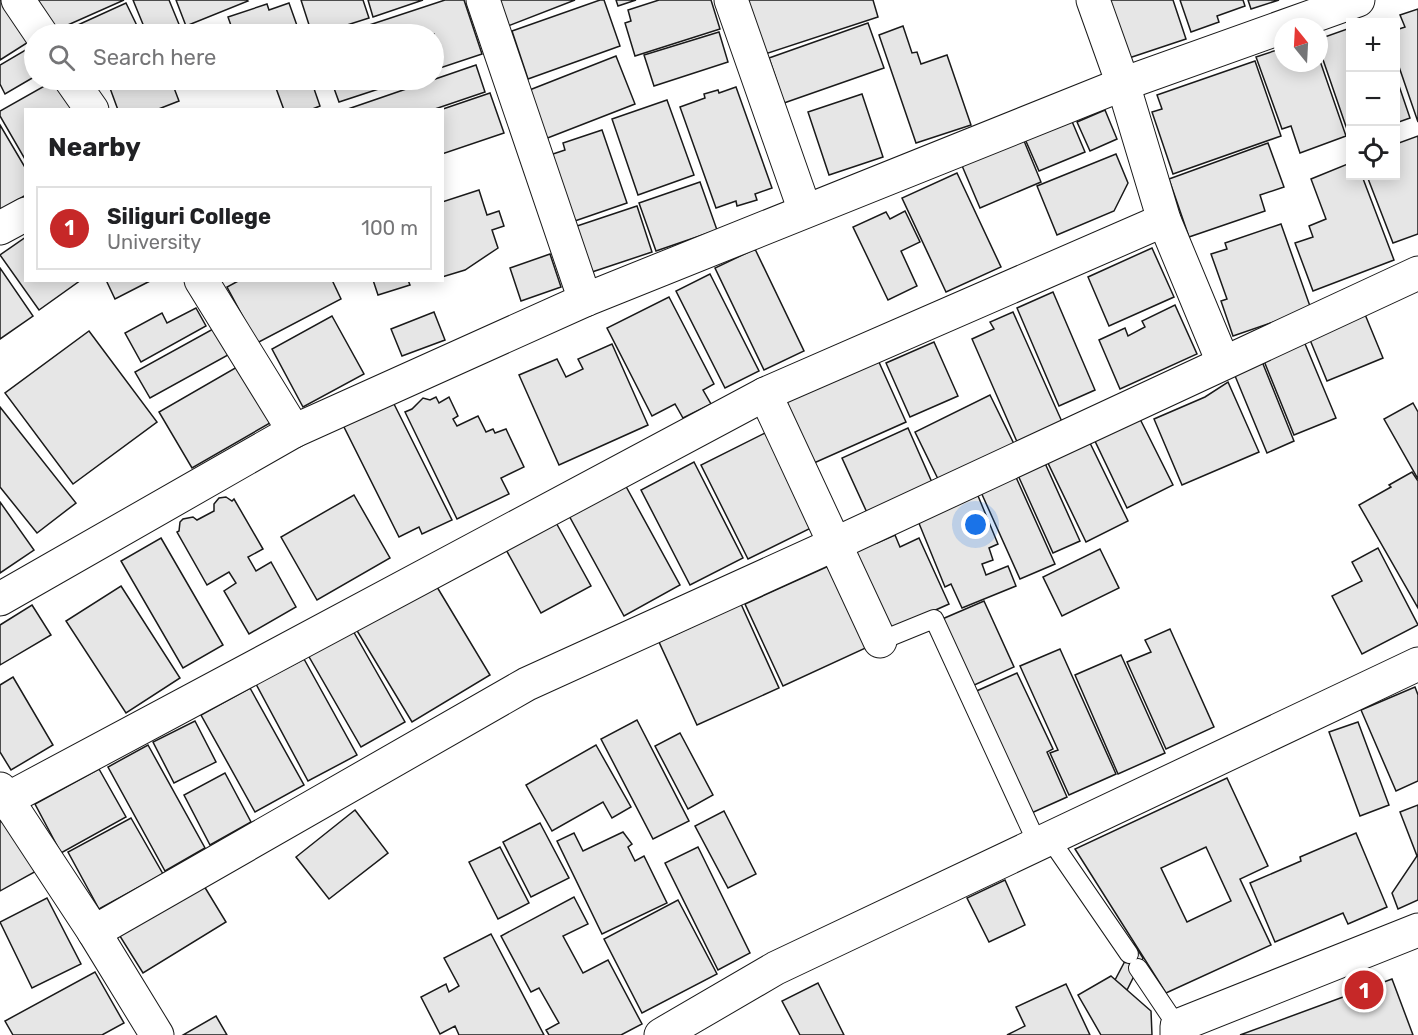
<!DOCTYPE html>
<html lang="en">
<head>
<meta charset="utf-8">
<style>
  body { margin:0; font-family:Rubik,sans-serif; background:#f2f2f2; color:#202124 }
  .controls { position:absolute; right:18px; top:18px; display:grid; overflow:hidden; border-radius:0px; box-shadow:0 3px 15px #0003 }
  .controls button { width:54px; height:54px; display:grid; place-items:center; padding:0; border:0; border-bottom:2px solid #e0e0e0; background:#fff; color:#202124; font:30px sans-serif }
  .compass { position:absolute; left:1274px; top:18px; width:54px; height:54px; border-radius:50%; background:#fff; box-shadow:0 3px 15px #0003; rotate:342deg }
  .you { position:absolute; left:976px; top:525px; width:21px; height:21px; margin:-15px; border:4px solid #fff; border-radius:50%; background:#1a73e8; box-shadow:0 0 0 9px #1a73e833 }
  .badge { display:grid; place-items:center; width:39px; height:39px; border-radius:50%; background:#c62828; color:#fff; font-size:20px; font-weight:700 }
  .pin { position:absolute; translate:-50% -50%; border:3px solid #fff; box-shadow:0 2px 6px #0006 }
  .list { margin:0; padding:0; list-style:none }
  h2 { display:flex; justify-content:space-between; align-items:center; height:78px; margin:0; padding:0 24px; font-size:26px }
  h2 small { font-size:20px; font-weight:400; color:#757577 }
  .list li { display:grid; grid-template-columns:39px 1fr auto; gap:18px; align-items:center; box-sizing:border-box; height:84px; margin:0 12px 12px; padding:0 12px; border:2px solid #e0e0e0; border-radius:0px }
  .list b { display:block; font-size:22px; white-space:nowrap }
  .list p { margin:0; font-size:20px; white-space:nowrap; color:#757577 }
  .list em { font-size:20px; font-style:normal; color:#757577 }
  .icon { flex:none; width:33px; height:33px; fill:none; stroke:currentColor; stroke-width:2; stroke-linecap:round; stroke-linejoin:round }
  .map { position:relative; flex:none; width:1418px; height:1035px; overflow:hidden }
  .search { position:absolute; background:#fff; box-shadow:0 3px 15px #0003; left:24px; top:24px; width:420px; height:66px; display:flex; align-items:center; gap:15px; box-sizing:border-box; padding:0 21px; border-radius:33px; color:#757577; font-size:22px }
  .panel { position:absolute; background:#fff; box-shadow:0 3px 15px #0003; left:24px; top:108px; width:420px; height:174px; border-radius:0px }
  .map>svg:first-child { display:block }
  .building { fill:#e6e6e6; stroke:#1a1a1a; stroke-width:1.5; fill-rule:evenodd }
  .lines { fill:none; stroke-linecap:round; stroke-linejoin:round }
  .lane-casing { stroke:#1a1a1a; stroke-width:20 }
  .street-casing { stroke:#1a1a1a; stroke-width:35 }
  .lane { stroke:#fff; stroke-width:18 }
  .street { stroke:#fff; stroke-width:33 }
</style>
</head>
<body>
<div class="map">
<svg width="1418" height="1035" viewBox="0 0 1418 1035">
  <rect width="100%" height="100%" fill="#fff"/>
  <g class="building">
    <path d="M0,0H4L30,41L0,60Z"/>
    <path d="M29,0H124L52,32Z"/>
    <path d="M133,0H169L183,34H147Z"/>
    <path d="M176,0H247L248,1L186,26Z"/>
    <path d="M301,0H363L369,18L319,34H312Z"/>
    <path d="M368,0H423L373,17Z"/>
    <path d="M445,0H464L482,54L434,70V34H342Z"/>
    <path d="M499,0H575L508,26Z"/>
    <path d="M600,0H604L620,46L528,79L512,31Z"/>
    <path d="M616,0H636L618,6Z"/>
    <path d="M659,0H711L720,29L635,56L625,23L631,21L628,10Z"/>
    <path d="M745,0H873L878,17L759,56Z"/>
    <path d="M1106,0H1173L1186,39L1126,59Z"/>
    <path d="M1180,0H1243L1245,6L1217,16L1219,22L1191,32Z"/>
    <path d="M1248,0H1279L1251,9Z"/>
    <path d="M126,3L141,34H58Z"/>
    <path d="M289,3L300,34H234L228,17L267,4L269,10Z"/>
    <path d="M1418,9V122L1396,58V30L1405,27L1400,15Z"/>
    <path d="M868,23L884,68L784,103L769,58Z"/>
    <path d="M903,26L912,53L917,52L921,64L947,55L971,125L916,143L879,35Z"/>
    <path d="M1350,28V138L1319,48V39Z"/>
    <path d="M221,29L223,34H207Z"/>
    <path d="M719,32L728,62L654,86L644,55Z"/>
    <path d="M34,45V77L5,94L0,84V65Z"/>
    <path d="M1283,48V63H1319V58L1346,136L1300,153L1291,126L1282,129L1256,57Z"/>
    <path d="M616,56L635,104L545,139L527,91Z"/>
    <path d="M1255,61L1281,136L1173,174L1152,112L1162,109L1157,95Z"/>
    <path d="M476,65L485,92L432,110H345Z"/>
    <path d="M1396,77L1410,118L1396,123Z"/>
    <path d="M55,80L72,110H26V161L0,116V111Z"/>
    <path d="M107,80H171L179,101L156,110H118Z"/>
    <path d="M273,80H311L320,106L310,110H284Z"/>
    <path d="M331,80H406L339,102Z"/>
    <path d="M736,87L772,188L755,194L757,200L737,206L736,201L716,208L680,107L705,98L704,94L718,90L719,93Z"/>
    <path d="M490,93L504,133L442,154V110H440Z"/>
    <path d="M862,94L883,157L829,175L808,112Z"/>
    <path d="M667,100L694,175L638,195L612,119Z"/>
    <path d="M1105,110L1117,139L1090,151L1077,122Z"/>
    <path d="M1071,119L1085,152L1039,171L1025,139Z"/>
    <path d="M0,125L26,169V195L0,210Z"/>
    <path d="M602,130L627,203L569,223L547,156L565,150L563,143Z"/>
    <path d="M1022,136L1041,182L980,208L960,161Z"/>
    <path d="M1418,136V234L1393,243L1367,176H1396V144Z"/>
    <path d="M1268,143L1284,187L1260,195L1265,211L1189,237L1169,179Z"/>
    <path d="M1116,154L1128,183L1114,211L1057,235L1037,186Z"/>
    <path d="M1350,163V176H1362L1394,260L1313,291L1295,243L1313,237L1309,226L1326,219L1311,179Z"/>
    <path d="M957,173L1001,267L946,292L902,198Z"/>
    <path d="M700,182L717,230L656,251L639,203Z"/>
    <path d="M479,190L487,215L499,211L504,226L492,230L498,248L465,270L442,277V202Z"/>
    <path d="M637,206L652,252L589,273L574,227Z"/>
    <path d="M905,211L920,242L901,251L917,286L888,300L853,227L886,212L890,219Z"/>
    <path d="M1281,224L1311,309L1233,336L1221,301L1227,299L1211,254L1227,249L1225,243Z"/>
    <path d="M26,237V280H81L39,310L0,255Z"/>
    <path d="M1152,248L1174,297L1109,326L1088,277Z"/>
    <path d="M755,249L804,351L764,370L715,268Z"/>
    <path d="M550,254L561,287L521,301L510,268Z"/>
    <path d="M0,268L33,316L0,339Z"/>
    <path d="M710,274L759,371L725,388L676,291Z"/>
    <path d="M106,280H152L115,299Z"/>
    <path d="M240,280H332L341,299L257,343L227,287Z"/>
    <path d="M373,280H408L410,285L378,295Z"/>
    <path d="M1053,292L1095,390L1059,406L1017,308Z"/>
    <path d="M669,297L714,384L703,390L711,404L683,418L675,404L652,416L607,328Z"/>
    <path d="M1175,305L1197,354L1120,389L1099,340L1125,328L1128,336L1145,327L1142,321Z"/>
    <path d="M196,308L206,326L141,362L125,333L162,313L167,323Z"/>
    <path d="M434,312L445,340L402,356L391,329Z"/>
    <path d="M1013,312L1063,424L1018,444L972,339L994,329L990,322Z"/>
    <path d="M1364,312L1383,358L1327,381L1308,335Z"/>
    <path d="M332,316L364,374L303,407L272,349Z"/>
    <path d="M213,329L228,355L150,398L135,372Z"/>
    <path d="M89,331L157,422L73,484L5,393Z"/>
    <path d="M1303,339L1336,418L1294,435L1262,356Z"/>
    <path d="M934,342L958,396L910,417L886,363Z"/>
    <path d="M612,344L648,425L559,465L519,375L557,359L566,377L583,369L578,359Z"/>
    <path d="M1261,359L1294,441L1267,453L1233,371Z"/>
    <path d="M878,360L906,422L814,463L786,402Z"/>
    <path d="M237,367L270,423L192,468L159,412Z"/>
    <path d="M1228,382L1259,452L1182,485L1154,419L1205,397Z"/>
    <path d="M990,395L1014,444L939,481L915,432Z"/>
    <path d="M436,397L439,403L449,397L458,416L453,419L457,426L478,416L486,432L493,429L495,433L506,429L524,467L501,478L509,494L457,519L405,412L412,409L423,398L430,400Z"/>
    <path d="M392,400L452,520L422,534L419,527L399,537L343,425Z"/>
    <path d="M1413,403L1418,412V479L1384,419Z"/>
    <path d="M0,407L76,503L37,533L0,487Z"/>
    <path d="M1139,417L1173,485L1127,508L1094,439Z"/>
    <path d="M908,428L934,487L869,517L842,458Z"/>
    <path d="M765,433L813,527L748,559L701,465Z"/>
    <path d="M1089,441L1128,521L1086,542L1047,461Z"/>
    <path d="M1044,461L1080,541L1053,553L1017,473Z"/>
    <path d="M694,462L743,558L690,585L641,490Z"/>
    <path d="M1412,472L1418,481V608L1359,505L1391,487L1389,485Z"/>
    <path d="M1015,475L1055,564L1020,579L980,490Z"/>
    <path d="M623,481L680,585L624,616L567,512Z"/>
    <path d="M976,491L998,544L989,548L993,560L982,564L986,575L1008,566L1016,586L962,608L951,584L945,587L916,516Z"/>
    <path d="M354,495L390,558L317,600L281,537Z"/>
    <path d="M226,497L232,501L234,499L263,549L248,557L256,571L271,562L296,607L249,634L224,591L236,583L229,572L207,585L177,532L179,531L180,522L183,519L193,517L197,520L214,511V504L219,498Z"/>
    <path d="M0,502L34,550L0,573Z"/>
    <path d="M554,519L591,586L541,613L504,546Z"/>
    <path d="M895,535L900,547L919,538L949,604L886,632L848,549L877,543Z"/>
    <path d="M161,538L223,645L183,668L121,561Z"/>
    <path d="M1378,548L1418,625L1362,654L1332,596L1362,581L1352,562Z"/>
    <path d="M1100,549L1119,588L1062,616L1043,577Z"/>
    <path d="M833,564L870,646L783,686L745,604Z"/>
    <path d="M434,582L490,675L412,722L356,629Z"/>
    <path d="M121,586L180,678L126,713L66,621Z"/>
    <path d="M984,601L1014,667L970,687L940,620Z"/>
    <path d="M741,604L779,688L697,725L659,642Z"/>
    <path d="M32,605L51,635L0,665V625Z"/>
    <path d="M352,629L405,722L361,747L308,655Z"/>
    <path d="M1170,629L1214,727L1166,749L1127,662L1151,652L1145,640Z"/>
    <path d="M1060,649L1116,774L1069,795L1050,753L1058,750L1020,666Z"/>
    <path d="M1121,655L1165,753L1118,774L1075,675Z"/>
    <path d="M304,659L357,755L308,781L256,684Z"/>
    <path d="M1017,673L1053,749L1047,752L1067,797L1027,815L972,693Z"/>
    <path d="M13,677L53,745L11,770L0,752V685Z"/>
    <path d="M1415,687L1418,695V781L1396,791L1361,710Z"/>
    <path d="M250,688L304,785L255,812L201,715Z"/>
    <path d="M637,720L689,821L653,839L601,739Z"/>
    <path d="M195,721L216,762L174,783L153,742Z"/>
    <path d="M1358,722L1389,805L1360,816L1329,732Z"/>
    <path d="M680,733L713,795L688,809L655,746Z"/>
    <path d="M148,745L205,848L165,871L108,767Z"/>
    <path d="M596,745L631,807L612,818L603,802L552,831L526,785Z"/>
    <path d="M99,769L126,817L61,853L35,804Z"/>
    <path d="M225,773L251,822L210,845L184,795Z"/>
    <path d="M1227,778L1268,866L1240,879L1271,945L1166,993L1075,849ZM1206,847L1231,901L1187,922L1161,868Z"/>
    <path d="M1418,805V900L1398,909L1392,893L1417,856L1400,812Z"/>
    <path d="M355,810L388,853L329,899L296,857Z"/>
    <path d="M724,811L756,874L728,888L695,826Z"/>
    <path d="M131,818L163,874L99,909L68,852Z"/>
    <path d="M0,821L17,828L40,869L0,891Z"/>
    <path d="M540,823L569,878L531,897L503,842Z"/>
    <path d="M623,832L632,844L628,847L635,861L644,856L667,903L602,934L557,841L574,833L583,851Z"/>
    <path d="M1356,833L1387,907L1348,924L1343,913L1275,942L1250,883L1301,861L1300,857Z"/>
    <path d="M500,847L529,903L498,919L469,862Z"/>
    <path d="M698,847L750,953L718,970L665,863Z"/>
    <path d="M1005,880L1025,925L989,942L967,898Z"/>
    <path d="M201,881L226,922L143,973L118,933Z"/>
    <path d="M574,897L588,924L563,936L583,973L608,960L642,1024L621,1035H549L546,1030L559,1023L539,988L531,992L501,936Z"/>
    <path d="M47,898L81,964L32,988L0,922Z"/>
    <path d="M678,900L717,974L642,1013L604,939Z"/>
    <path d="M491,934L544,1035H459L455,1026L440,1034L421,997L446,984L449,992L459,986L444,958Z"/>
    <path d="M1134,944L1143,958L1127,990L1115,980Z"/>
    <path d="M95,972L124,1023L102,1035H13L5,1021Z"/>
    <path d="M1111,976L1151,1011L1152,1035H1101L1078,995Z"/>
    <path d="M1392,979L1413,1035H1240Z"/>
    <path d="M818,983L844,1035H800L782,1001Z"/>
    <path d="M1066,984L1090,1035H1007L1025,1026L1016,1007Z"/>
    <path d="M216,1016L227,1035H183Z"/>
  </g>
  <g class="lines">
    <g class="lane-casing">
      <g id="lane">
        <path d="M880,641L934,619L1038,845"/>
        <path d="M1050,839L1129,954"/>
        <path d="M1138,968L1177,1026"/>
      </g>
    </g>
    <g class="street-casing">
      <g id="street">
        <path d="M18,0L41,34"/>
        <path d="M483,0L585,300"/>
        <path d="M731,0L805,211"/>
        <path d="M1093,0L1123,84L1164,220L1223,362"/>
        <path d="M71,80L92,110"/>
        <path d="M0,228L26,214"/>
        <path d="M201,280L294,431"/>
        <path d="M765,394L880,641"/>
        <path d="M0,599L294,431L585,300L1123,84L1358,0"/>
        <path d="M0,789L94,932L157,1035"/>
        <path d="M0,803L765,394L1164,220"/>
        <path d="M94,932L527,684L835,544L1418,273"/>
        <path d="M661,1035L776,968L1418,664"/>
        <path d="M1177,1035V1026L1418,930"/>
      </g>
    </g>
    <use href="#lane" class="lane"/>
    <use href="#street" class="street"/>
  </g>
</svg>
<div class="controls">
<button>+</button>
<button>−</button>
<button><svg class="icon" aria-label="locate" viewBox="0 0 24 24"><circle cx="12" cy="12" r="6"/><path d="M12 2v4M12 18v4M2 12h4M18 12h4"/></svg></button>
</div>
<svg class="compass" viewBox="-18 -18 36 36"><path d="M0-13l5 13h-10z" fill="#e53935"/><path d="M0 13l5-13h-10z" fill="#757577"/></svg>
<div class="you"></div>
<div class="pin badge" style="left:1364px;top:990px">1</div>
<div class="search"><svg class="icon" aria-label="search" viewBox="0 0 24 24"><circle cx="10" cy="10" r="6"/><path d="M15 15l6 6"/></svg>Search here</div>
<section class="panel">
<h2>Nearby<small></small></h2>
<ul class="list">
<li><span class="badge">1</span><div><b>Siliguri College</b><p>University</p></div><em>100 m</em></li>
</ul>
</section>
</div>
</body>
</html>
